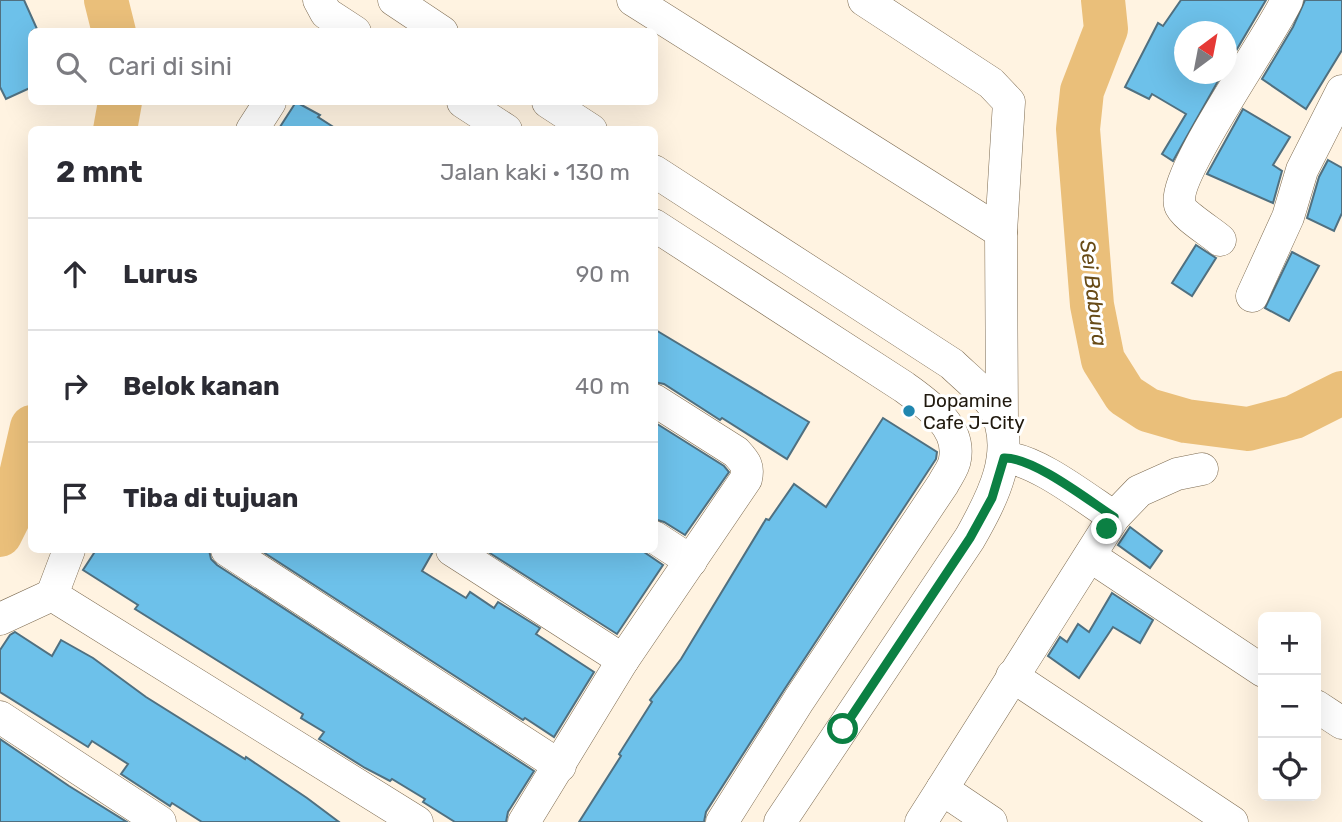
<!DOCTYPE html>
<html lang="id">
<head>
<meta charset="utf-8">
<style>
  body { margin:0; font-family:Rubik,sans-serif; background:#f2f2f3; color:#2b2b33 }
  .controls { position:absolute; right:21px; bottom:21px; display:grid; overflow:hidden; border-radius:10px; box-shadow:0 7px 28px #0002 }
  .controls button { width:63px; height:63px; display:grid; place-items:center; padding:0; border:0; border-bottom:2px solid #e1e1e2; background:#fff; color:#2b2b33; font:35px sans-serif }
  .compass { position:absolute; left:1174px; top:21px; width:63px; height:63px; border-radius:50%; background:#fff; box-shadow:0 7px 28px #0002; rotate:32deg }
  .stop { position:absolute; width:21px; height:21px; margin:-16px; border:5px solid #0b8043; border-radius:50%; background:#fff }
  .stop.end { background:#0b8043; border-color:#fff; box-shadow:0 2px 7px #0008 }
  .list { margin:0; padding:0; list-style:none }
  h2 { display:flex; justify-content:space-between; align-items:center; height:91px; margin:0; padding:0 28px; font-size:30px }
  h2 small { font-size:23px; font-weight:400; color:#7c7c81 }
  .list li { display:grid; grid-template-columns:46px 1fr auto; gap:21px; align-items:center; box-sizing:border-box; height:112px; padding:0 28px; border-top:2px solid #e1e1e2 }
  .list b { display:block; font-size:26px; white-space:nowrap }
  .list em { font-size:23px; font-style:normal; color:#7c7c81 }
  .icon { flex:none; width:38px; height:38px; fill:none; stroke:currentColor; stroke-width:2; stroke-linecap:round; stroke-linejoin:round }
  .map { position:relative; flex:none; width:1342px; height:822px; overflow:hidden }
  .search { position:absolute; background:#fff; box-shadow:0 7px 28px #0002; left:28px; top:28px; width:630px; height:77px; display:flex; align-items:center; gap:18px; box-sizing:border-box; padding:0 24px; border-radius:10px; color:#7c7c81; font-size:26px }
  .panel { position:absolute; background:#fff; box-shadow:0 7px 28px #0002; left:28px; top:126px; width:630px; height:427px; border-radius:10px }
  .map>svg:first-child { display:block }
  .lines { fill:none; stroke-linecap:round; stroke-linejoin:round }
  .river { stroke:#eabf7a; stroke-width:44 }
  .building { fill:#6dc1ea; stroke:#507080; stroke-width:2 }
  .minor-casing { stroke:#7d6b51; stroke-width:33 }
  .minor { stroke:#fff; stroke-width:32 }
  .route { stroke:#0b8043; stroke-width:9 }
  .poi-dot { fill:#2086af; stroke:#fff; stroke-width:2.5 }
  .labels { text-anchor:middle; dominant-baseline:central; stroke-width:6; stroke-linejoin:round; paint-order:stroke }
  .poi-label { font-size:19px; fill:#20190e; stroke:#fff; text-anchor:start }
  .water-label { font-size:21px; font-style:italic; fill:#684b17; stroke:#fff }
</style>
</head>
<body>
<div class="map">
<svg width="1342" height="822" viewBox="0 0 1342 822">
  <rect width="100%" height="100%" fill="#fff3e1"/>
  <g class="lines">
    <g class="river">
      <path d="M106,0L114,32"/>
      <path d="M1103,0L1106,29L1082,91L1078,129L1092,305L1103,360L1125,395L1148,410L1186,421L1248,429L1294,417L1342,393"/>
      <path d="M115,130L120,102"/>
      <path d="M0,535L13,509L32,427"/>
    </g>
  </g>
  <g class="building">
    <path d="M0,0H24L37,29L32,31V87L6,99L0,87Z"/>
    <path d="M1181,0H1266L1227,66V32H1185V74H1222L1173,161L1162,154L1186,114L1152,94L1149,99L1125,87L1158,23L1163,26Z"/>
    <path d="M1305,0H1342V50L1306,109L1262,79L1293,27Z"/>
    <path d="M296,102L320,115L318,117L338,130H278Z"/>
    <path d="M1243,109L1290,137L1273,165L1282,171L1273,203L1207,174Z"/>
    <path d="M1328,160L1342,168V213L1334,231L1307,218L1319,177Z"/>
    <path d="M1196,245L1216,258L1192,296L1172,283Z"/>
    <path d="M1292,252L1319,266L1289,321L1265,308Z"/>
    <path d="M654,329L809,422L787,459L722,418L720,420L664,384L654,382Z"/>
    <path d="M883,418L937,452L936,459L784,690L706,812L704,822H579L621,756L619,754L652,702L650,700L681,659L766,519L769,520L794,484L826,507Z"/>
    <path d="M654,422L724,466L729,472L685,535L664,522L654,519Z"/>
    <path d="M1130,527L1162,551L1150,568L1118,545Z"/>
    <path d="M96,550H209L211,559L217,565L534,771L508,812L506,822H455L423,802L425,799L392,779L390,781L365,768L319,739L324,732L301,718L303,714L135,609L138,605L83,570Z"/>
    <path d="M260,550H434L422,571L466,598L470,592L494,608L498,602L540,628L536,634L594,672L554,737L525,718L523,720Z"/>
    <path d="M485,550H641L663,565L617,634Z"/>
    <path d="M1112,593L1153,620L1140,643L1113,627L1079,678L1048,656L1060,637L1067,642L1078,624L1089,632Z"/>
    <path d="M15,632L52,656L61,640L93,658L146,697L245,759L246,757L307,798L339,822H202L172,803L170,806L121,774L128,764L92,741L88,747L0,692V650L10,635Z"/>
    <path d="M0,739L69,786L127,822H0Z"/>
  </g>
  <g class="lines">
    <g class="minor-casing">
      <g id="minor">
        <path d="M319,0L326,13L355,32"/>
        <path d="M394,0L442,32"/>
        <path d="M633,0L1001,232"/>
        <path d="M864,0L991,83L1009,102L1001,232L1002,423"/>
        <path d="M463,102L506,130"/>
        <path d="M548,102L591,130"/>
        <path d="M252,130L270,102"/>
        <path d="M654,171L952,364C963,375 986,393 994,407C1018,451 992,499 970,538L780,822"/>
        <path d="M654,225L904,387C927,404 961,426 955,459C954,468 947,476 943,484L799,700L722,822"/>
        <path d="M1220,240C1211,232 1183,215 1180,205C1171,175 1270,38 1287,0"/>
        <path d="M1252,296L1288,217L1302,170L1342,91"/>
        <path d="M1004,458C1033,457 1088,500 1114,517"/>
        <path d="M654,537L691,561"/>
        <path d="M69,550L52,595L417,822"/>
        <path d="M227,550L560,766"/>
        <path d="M452,550L623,660"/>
        <path d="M1090,556L1263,671"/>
        <path d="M0,619L52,595"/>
        <path d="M1012,676L1232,822"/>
        <path d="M1316,706L1342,723"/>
        <path d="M0,717L160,822"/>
        <path d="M524,822L623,660L746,479C749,466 745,462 736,452L654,400"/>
        <path d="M921,822L942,789"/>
        <path d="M991,822L942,789L1114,517L1139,491L1177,474L1202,469"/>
      </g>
    </g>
    <use href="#minor" class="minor"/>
  </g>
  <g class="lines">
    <path class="route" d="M843,729L970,538L992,498L1004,458C1033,457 1088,500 1114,517L1107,529"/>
  </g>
  <circle class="poi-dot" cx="909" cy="411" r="7"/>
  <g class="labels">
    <g class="poi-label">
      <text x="923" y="400">Dopamine<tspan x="923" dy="22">Cafe J-City</tspan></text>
    </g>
    <g class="water-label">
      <text transform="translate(1094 293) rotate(83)">Sei Babura</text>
    </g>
  </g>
</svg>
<div class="controls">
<button>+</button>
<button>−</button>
<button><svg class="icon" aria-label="locate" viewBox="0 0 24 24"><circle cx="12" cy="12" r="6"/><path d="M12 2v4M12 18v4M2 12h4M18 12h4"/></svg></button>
</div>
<svg class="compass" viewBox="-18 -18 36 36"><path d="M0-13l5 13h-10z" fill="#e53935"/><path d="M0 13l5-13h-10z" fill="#7c7c81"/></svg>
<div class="stop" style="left:843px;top:729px"></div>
<div class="stop end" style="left:1107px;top:529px"></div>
<div class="search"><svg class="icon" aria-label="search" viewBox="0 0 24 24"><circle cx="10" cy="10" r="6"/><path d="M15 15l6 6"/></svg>Cari di sini</div>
<section class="panel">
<h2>2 mnt<small>Jalan kaki · 130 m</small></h2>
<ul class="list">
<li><svg class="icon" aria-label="ahead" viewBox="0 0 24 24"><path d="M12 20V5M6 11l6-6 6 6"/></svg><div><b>Lurus</b></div><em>90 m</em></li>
<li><svg class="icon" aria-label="right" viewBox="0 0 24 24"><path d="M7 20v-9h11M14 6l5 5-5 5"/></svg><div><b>Belok kanan</b></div><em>40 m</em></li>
<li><svg class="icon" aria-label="arrive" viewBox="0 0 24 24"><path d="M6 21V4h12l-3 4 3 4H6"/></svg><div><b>Tiba di tujuan</b></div></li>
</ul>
</section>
</div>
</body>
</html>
